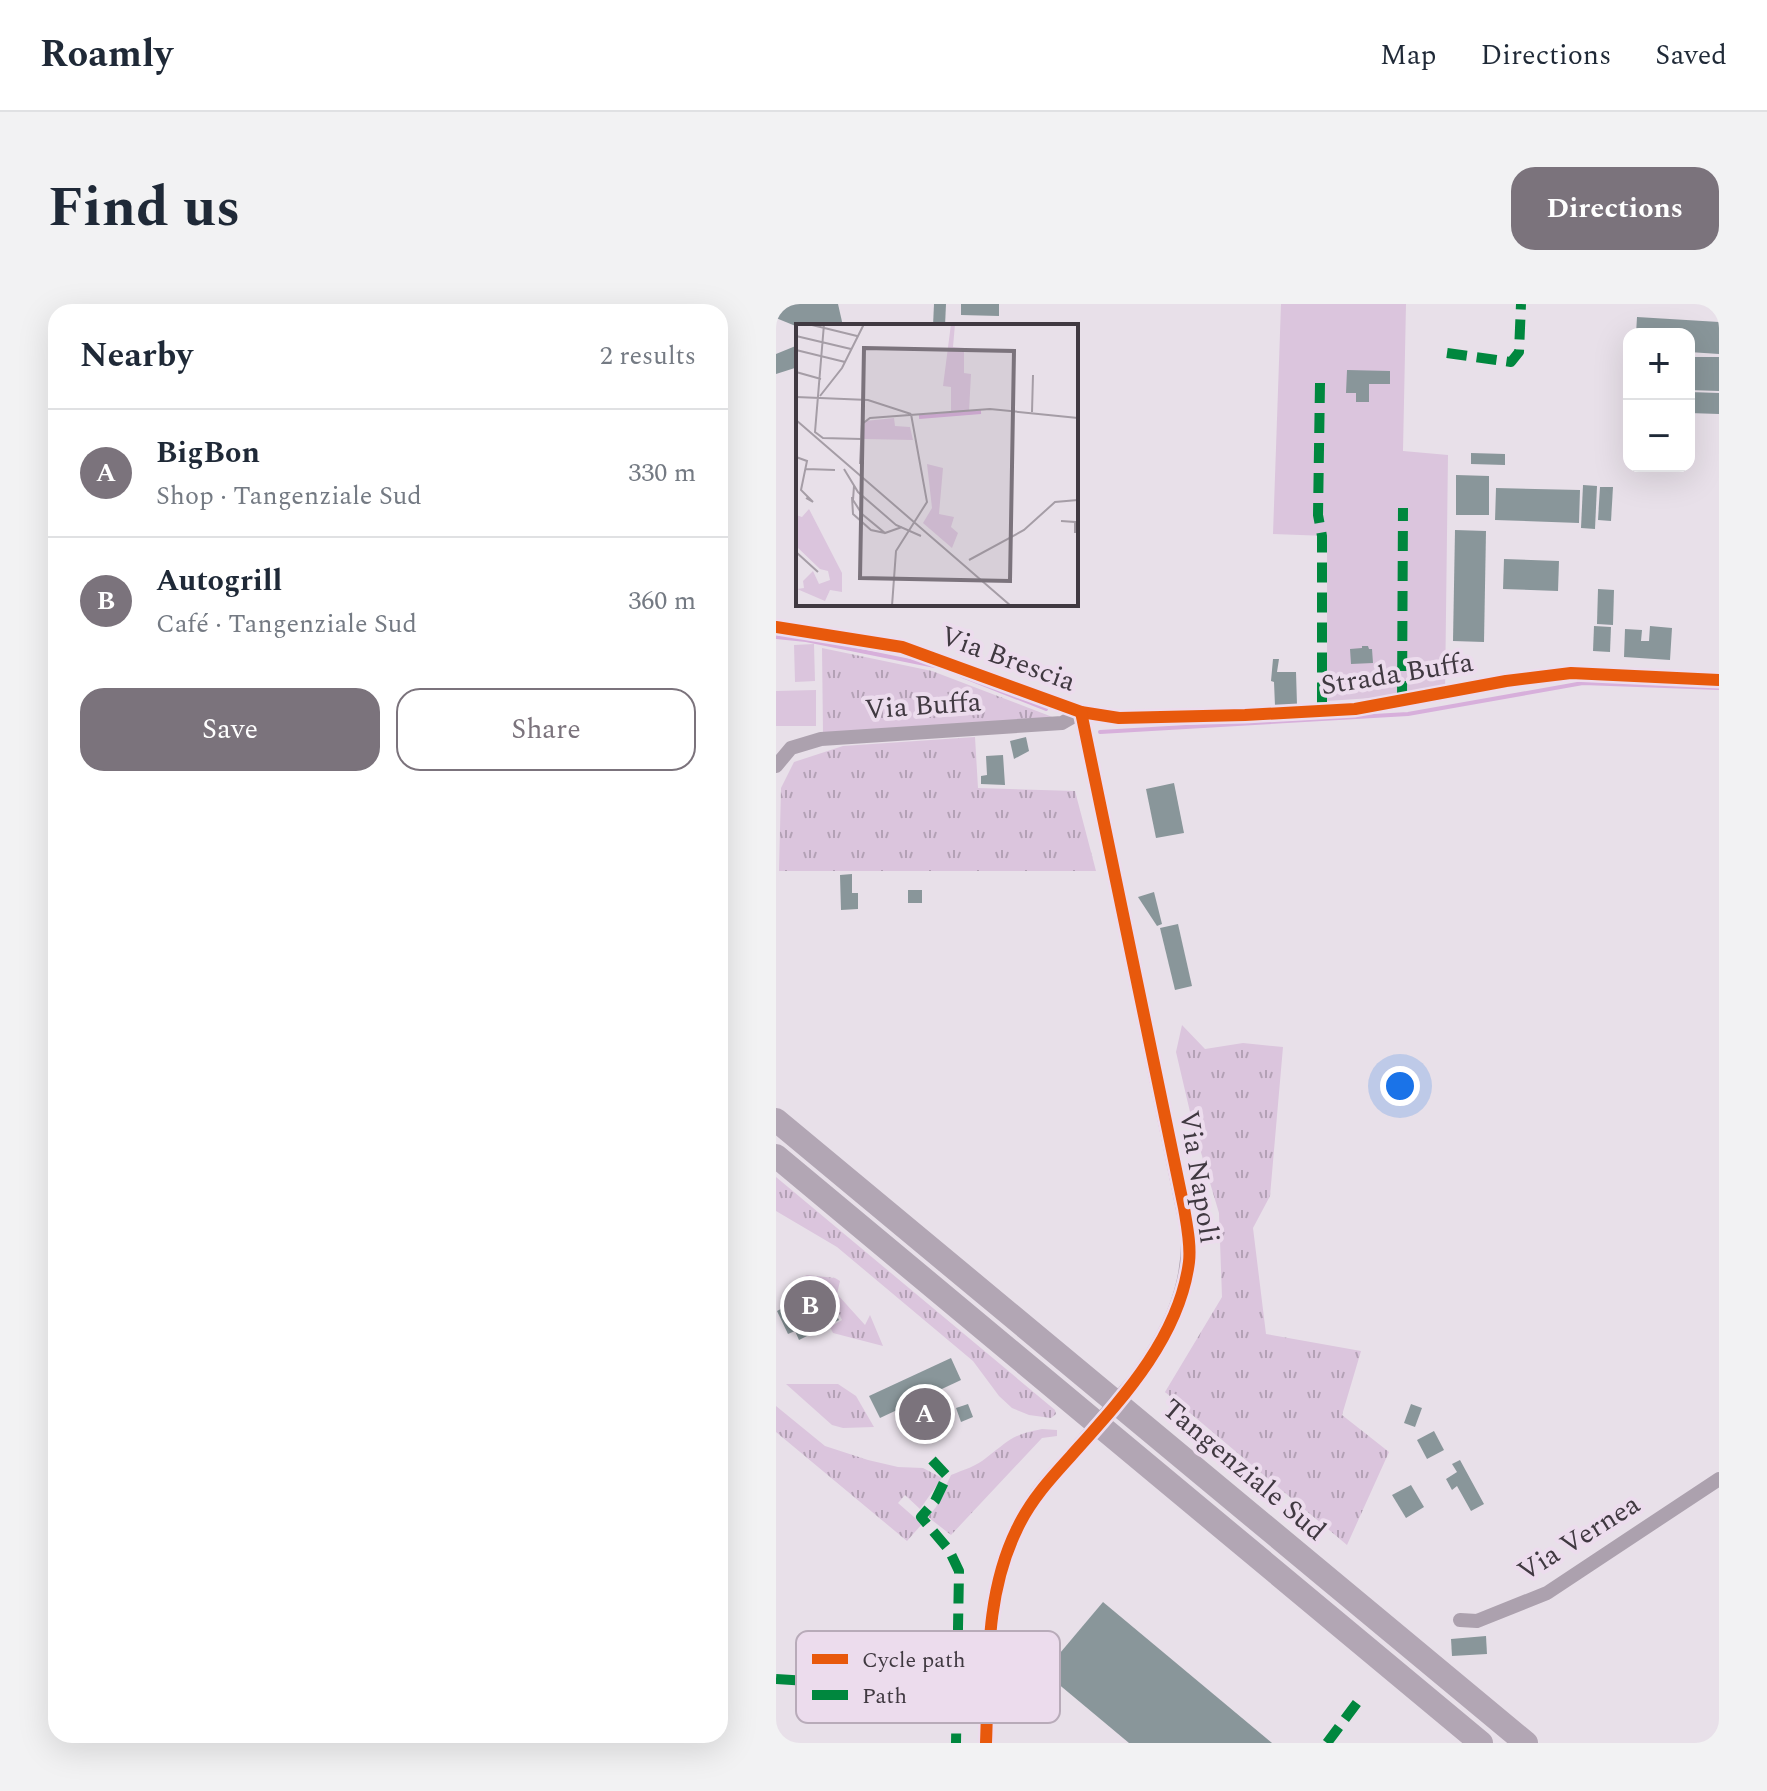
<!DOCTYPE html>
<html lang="en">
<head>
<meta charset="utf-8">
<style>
  body { margin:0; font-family:Spectral,serif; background:#f2f2f3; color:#1f2937 }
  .controls { position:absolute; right:24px; top:24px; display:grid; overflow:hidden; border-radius:16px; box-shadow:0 8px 32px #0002 }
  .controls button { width:72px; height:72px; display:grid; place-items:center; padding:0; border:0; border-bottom:2px solid #e0e1e3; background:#fff; color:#1f2937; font:40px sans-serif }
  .you { position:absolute; left:624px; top:782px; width:28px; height:28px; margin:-20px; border:6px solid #fff; border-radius:50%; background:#1a73e8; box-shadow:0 0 0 12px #1a73e833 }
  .badge { display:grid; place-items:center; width:52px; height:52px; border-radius:50%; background:#7b737c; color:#fff; font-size:26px; font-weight:700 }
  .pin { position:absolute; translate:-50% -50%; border:4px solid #fff; box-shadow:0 2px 8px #0006 }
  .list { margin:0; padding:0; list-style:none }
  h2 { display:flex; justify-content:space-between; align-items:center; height:104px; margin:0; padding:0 32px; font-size:34px }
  h2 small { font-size:26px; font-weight:400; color:#747a83 }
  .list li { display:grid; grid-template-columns:52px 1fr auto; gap:24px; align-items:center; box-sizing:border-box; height:128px; padding:0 32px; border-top:2px solid #e0e1e3 }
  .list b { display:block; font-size:30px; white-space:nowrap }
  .list p { margin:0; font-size:26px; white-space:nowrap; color:#747a83 }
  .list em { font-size:26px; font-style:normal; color:#747a83 }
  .actions { display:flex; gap:16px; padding:24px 32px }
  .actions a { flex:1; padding:18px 0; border:2px solid #7b737c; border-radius:24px; text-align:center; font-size:28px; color:#7b737c }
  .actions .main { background:#7b737c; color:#fff }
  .map { position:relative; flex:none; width:943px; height:1439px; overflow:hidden; border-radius:24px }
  header { display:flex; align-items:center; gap:48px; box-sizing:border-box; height:112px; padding:0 40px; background:#fff; border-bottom:2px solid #e0e1e3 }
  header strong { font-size:38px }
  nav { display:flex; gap:44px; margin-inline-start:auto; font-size:28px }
  .intro { display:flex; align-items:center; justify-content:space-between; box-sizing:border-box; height:192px; padding:0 48px }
  h1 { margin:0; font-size:56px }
  .button { padding:20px 36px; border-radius:24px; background:#7b737c; color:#fff; font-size:28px; font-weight:700 }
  main { display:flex; gap:48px; padding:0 48px }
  aside { flex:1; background:#fff; border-radius:24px; box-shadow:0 8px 32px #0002 }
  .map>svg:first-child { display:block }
  .grass { fill:url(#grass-tufts) }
  .garden { fill:#dbc5dd }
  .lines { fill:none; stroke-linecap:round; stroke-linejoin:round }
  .stream { stroke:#d7afdb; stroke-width:4 }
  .building { fill:#89969a }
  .street { stroke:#aca1ae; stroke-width:14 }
  .highway { stroke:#b2a6b4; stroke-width:24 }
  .street-bridge { stroke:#aca1ae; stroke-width:14 }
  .quiet { stroke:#00873e; stroke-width:10; stroke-dasharray:20 10; stroke-linecap:butt }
  .cycleway-casing { stroke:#ecdced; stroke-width:17 }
  .cycleway { stroke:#e8590c; stroke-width:12 }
  .labels { text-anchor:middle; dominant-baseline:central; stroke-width:8; stroke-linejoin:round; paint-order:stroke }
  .street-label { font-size:28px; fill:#403941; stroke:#ecdced }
  .inset-river { fill:none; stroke:#d7afdb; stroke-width:4 }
  .inset-road { fill:none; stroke:#a59da6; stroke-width:2 }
  .view { fill:#7b737c; fill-opacity:0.15; stroke:#7b737c; stroke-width:4 }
  .inset-edge { fill:none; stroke:#403941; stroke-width:4 }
  .key { fill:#ecdced; stroke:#b8abb9; stroke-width:2 }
  .key-label { font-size:22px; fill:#403941 }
</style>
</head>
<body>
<header>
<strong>Roamly</strong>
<nav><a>Map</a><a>Directions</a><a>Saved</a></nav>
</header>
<div class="intro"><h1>Find us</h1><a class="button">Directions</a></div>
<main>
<aside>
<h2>Nearby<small>2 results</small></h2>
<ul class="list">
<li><span class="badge">A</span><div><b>BigBon</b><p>Shop · Tangenziale Sud</p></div><em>330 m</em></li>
<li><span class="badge">B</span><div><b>Autogrill</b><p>Café · Tangenziale Sud</p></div><em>360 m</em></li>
</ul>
<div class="actions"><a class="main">Save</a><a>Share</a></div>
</aside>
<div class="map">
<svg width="943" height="1439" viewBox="0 0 943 1439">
  <defs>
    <pattern id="grass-tufts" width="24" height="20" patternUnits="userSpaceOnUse" patternTransform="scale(2)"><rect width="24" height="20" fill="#dbc5dd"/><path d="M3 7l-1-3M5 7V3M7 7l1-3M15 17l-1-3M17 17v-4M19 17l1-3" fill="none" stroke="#b3a1b5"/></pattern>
  </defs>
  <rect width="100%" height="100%" fill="#e8e0e9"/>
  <g class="grass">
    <path d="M46,344L156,367L279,414L47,430Z"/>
    <path d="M199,433L202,484L299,487L320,567H3L5,484L18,458L67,442Z"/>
    <path d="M406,721L429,745L467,739L507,743L494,892L477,924L490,1030L585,1047L566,1111L613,1148L571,1241L389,1088L446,993L443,909L418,825L400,748Z"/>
    <path d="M0,873L279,1106L280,1110L275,1114L253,1111L236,1104L223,1092L197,1057L61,943L0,907Z"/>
    <path d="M31,971L59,974L64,977L61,990L89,1021L94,1011L107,1042L57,1029L54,1023L66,1016L46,975L31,981L26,973Z"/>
    <path d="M10,1080H62L80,1092L98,1123L67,1124L56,1121Z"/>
    <path d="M0,1102L49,1142L92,1156L122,1163L147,1164L166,1174L144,1205L129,1191L122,1199L146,1220L131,1237L0,1128Z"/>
    <path d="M266,1125L281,1126V1132L266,1134L175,1231L152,1213L160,1203L175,1171C187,1166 201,1162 210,1154C234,1136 235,1131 266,1125Z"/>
  </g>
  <g class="garden">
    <path d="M505,0H630L627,147L672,151L669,389L551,397V232L497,230Z"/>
    <path d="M38,340L39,377L19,378L18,341Z"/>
    <path d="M40,386V422H0V387Z"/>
  </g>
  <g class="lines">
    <g class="stream">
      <path d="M0,333L30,336L159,362"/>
      <path d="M186,372L270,405"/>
      <path d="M324,428L632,410L807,379L943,384"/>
    </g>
  </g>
  <g class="building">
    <path d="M0,0H62L67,22L22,23L0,14Z"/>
    <path d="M158,0H170L169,22H157Z"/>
    <path d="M185,0H223V12L185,11Z"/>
    <path d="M861,13L943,18V50L913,48V30H860Z"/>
    <path d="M22,41V63L0,70V50Z"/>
    <path d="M913,53H943V87L913,86Z"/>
    <path d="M571,66L614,67V80H593V98H580V89H570Z"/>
    <path d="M913,88L943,89V110L913,109Z"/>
    <path d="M695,149L729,150V161L695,160Z"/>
    <path d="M680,171L713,172V211H680Z"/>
    <path d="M807,181L821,182L819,225L805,224Z"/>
    <path d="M824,183H837L835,217L822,216Z"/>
    <path d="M720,184L804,186L803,219L719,216Z"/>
    <path d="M679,226L710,227L708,338L677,337Z"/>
    <path d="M728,255L783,257L782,287L727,285Z"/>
    <path d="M822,285L838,286L837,321L821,320Z"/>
    <path d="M818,322L835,323L834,348L817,347Z"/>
    <path d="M874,322L896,324L894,356L848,353L849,325L866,326L865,337H873Z"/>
    <path d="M586,342H592L593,345H596L597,359L575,360L574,345L586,344Z"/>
    <path d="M497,355H503L501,368H520L521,401L499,402L498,378L495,377Z"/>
    <path d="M250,433L253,447L238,455L234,437Z"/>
    <path d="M227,451L229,481L205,480V472L211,471L210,452Z"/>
    <path d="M398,479L408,529L380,534L370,485Z"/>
    <path d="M76,570V589H82V605L65,606L64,571Z"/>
    <rect x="132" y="586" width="14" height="13"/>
    <path d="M378,588L386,620L381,622L362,593Z"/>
    <path d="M402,620L416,682L399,686L384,624Z"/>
    <path d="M44,977L63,1016L23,1036L19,1027L12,1030L1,1007L20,997L17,990Z"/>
    <path d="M175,1054L185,1076L104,1114L93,1092Z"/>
    <path d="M153,1095L163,1116L144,1125L134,1104Z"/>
    <path d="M192,1100L197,1113L185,1118L180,1104Z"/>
    <path d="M635,1100L646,1104L639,1123L628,1119Z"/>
    <path d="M658,1127L668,1146L651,1155L641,1136Z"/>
    <path d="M684,1156L708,1200L695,1207L681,1182L676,1186L670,1175L681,1168L676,1160Z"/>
    <path d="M635,1181L648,1203L630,1214L616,1191Z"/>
    <path d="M327,1298L496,1439H353L268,1368Z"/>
    <path d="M710,1332L711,1350L676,1352L675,1335Z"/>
  </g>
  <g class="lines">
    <g class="street">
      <path d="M0,323L126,343L305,408L343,414L469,411L579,405L730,377L795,369L943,376"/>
      <path d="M305,408L412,930C414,986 391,1031 359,1075"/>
      <path d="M0,462L15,444L45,435L286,419L305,408"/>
      <path d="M684,1316L701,1317L771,1289L943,1175"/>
      <path d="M210,1439C214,1354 208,1267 259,1193C269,1178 283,1164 295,1151"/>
    </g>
    <g class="highway">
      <path d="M0,816L750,1439"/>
      <path d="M0,852L705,1439"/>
    </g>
    <path class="street-bridge" d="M295,1151L359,1075"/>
    <g class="quiet">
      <path d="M671,49L735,58L743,48L745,0"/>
      <path d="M544,79L542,211L546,232V407"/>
      <path d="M626,397L627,204"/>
      <path d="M156,1156L171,1172L159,1197L145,1213L173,1246L183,1267L180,1439"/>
      <path d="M0,1375L180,1386"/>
      <path d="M551,1439L586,1392"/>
    </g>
    <g class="cycleway-casing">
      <g id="cycleway">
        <path d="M0,323L126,343L305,408L343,414L469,411L579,405L730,377L795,369L943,376"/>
        <path d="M210,1439C213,1367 208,1292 241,1225C254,1197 274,1175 295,1152C344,1097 403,1035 413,958C415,941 411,922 408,904L305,408"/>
      </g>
    </g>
    <use href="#cycleway" class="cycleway"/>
  </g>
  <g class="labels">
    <g class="street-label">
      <text transform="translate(232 355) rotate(20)">Via Brescia</text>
      <text transform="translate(621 370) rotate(-9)">Strada Buffa</text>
      <text transform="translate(147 402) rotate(-4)">Via Buffa</text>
      <text transform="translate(423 873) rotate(81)">Via Napoli</text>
      <text transform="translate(468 1166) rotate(40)">Tangenziale Sud</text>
      <text transform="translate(803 1234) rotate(-32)">Via Vernea</text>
    </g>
  </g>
  <g transform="translate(20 20)">
    <rect width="282" height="282" fill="#e8e0e9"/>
    <path d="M98,94L99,102L114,103L117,116L67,115L69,97ZM131,140L147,144L143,190L158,193L155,203L162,209L156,224L127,199L136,184ZM13,185L46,249V268L34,266L29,277L1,265L8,264L7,257L17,247L23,260L34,256L32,247L24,245L0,222V191L6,193Z" fill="#dbc5dd"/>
    <path d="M155,0H159L157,23L168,24V49L175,50L173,88L155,89V63L147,62Z" fill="#dbc5dd"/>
    <path class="inset-river" d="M123,93L185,88"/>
    <path class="inset-road" d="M12,0L61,12M28,0L19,108L27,114L65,115M0,12L55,25M0,26L49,38M0,48L25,55M24,72L46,44L68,0M0,73L72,76L115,90M236,88L237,51M0,96L215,282M0,133L11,137L5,166L17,178L10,174M64,140L66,100L74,94L194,85L282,94M10,145L39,146M48,145L62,168L100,201L125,212M58,162L57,176L66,190L89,209L106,203M56,173L57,190L75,206L89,209M265,197L279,198V209M0,228L22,248M173,236L228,206L259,178L282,176M96,282L100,227L131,178L115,90"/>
    <path class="view" d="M68,24L218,27L214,257L64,254Z"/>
    <rect width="282" height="282" class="inset-edge"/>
  </g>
  <rect x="20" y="1327" width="264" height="92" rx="12" class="key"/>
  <rect x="36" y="1350" width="36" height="10" fill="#e8590c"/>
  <rect x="36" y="1386" width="36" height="10" fill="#00873e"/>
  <g class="key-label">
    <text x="86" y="1363">Cycle path</text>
    <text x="86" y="1399">Path</text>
  </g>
</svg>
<div class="controls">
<button>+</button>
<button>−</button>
</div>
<div class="you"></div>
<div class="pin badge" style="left:149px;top:1110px">A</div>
<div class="pin badge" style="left:34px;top:1002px">B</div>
</div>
</main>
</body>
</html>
